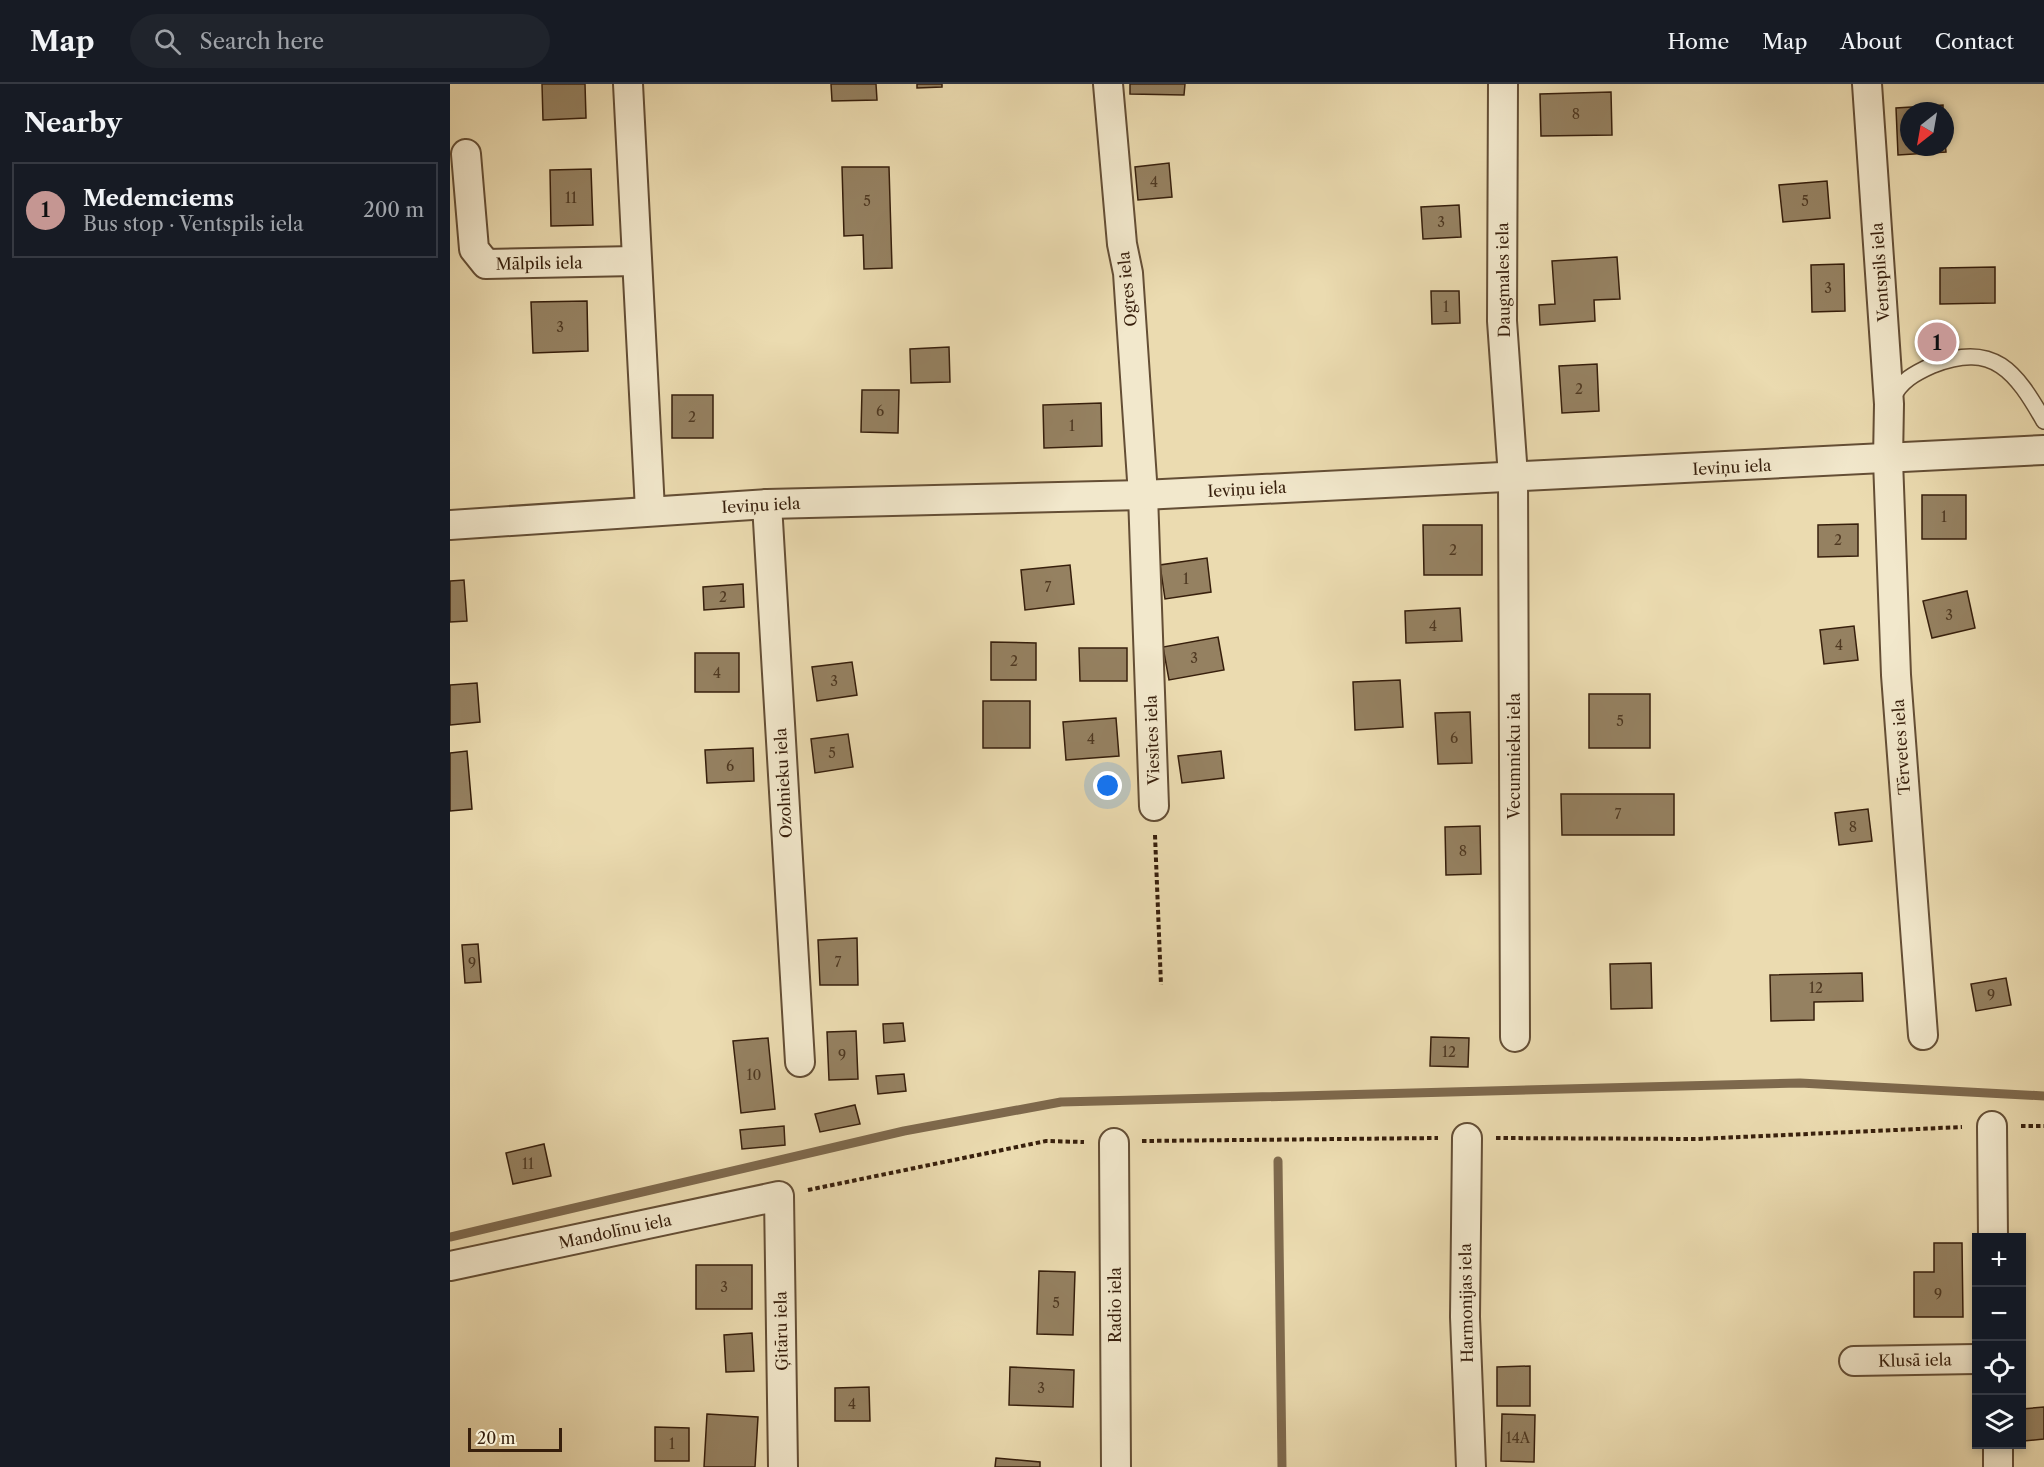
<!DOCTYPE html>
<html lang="en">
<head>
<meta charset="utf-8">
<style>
  body { margin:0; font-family:"Libre Caslon Text",serif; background:#20242c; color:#f1f3f6 }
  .controls { position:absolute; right:18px; bottom:18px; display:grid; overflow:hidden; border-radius:0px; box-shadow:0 3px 9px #0003 }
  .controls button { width:54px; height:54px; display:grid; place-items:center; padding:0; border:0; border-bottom:2px solid #363941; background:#171b24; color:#f1f3f6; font:30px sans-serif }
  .compass { position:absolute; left:1450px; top:18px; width:54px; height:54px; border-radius:50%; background:#171b24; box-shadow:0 3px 9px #0003; rotate:211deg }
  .scale { position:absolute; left:18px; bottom:15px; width:94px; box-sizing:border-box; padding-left:6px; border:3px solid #371f0c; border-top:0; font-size:16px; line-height:21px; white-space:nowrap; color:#371f0c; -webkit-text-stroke:4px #f2e8cc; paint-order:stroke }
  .you { position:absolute; left:658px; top:702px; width:21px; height:21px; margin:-15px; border:4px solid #fff; border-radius:50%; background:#1a73e8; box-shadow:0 0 0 9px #1a73e833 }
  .badge { display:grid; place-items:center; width:39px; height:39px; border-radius:50%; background:#c59692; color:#111; font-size:20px; font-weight:700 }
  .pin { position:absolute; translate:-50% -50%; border:3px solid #fff; box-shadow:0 2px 6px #0006 }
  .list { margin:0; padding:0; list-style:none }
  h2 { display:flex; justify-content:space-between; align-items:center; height:78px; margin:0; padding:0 24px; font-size:26px }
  h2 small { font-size:20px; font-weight:400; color:#9ea1a6 }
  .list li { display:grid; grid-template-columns:39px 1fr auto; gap:18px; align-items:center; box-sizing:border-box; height:96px; margin:0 12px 12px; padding:0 12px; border:2px solid #363941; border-radius:0px }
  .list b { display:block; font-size:22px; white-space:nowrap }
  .list p { margin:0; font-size:20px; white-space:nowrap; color:#9ea1a6 }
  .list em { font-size:20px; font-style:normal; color:#9ea1a6 }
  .icon { flex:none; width:33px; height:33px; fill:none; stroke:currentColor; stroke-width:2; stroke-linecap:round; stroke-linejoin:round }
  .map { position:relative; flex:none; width:1594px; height:1383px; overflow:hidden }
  header { display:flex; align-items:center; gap:36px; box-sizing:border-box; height:84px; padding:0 30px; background:#171b24; border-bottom:2px solid #363941 }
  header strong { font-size:28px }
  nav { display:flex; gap:33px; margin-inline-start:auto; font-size:21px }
  .search { width:420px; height:54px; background:#20242c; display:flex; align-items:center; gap:15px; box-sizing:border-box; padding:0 21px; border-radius:33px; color:#9ea1a6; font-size:22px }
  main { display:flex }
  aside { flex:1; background:#171b24 }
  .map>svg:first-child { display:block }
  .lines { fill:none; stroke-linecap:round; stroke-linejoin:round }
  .stream { stroke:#7e694d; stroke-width:9 }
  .building { fill:#958161; stroke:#371f0c; stroke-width:1.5 }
  .service-casing { stroke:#644e35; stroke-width:18 }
  .minor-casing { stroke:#644e35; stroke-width:32 }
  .path { stroke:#371f0c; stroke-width:4; stroke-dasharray:4.5 3; stroke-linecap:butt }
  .service { stroke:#f2e8cc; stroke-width:15 }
  .minor { stroke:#f2e8cc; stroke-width:28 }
  .labels { text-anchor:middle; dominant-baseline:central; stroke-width:4.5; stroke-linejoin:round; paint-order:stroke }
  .number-label { font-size:14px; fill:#4e3821 }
  .street-label { font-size:16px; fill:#371f0c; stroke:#f2e8cc }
</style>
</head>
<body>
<header>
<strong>Map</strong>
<div class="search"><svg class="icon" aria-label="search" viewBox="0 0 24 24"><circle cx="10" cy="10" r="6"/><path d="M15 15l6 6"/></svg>Search here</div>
<nav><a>Home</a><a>Map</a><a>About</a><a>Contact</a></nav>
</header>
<main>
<aside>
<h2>Nearby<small></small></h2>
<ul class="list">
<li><span class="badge">1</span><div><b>Medemciems</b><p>Bus stop · Ventspils iela</p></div><em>200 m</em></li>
</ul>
</aside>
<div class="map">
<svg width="1594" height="1383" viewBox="0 0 1594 1383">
  <rect width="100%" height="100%" fill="#ebdbb0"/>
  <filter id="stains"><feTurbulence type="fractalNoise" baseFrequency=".00333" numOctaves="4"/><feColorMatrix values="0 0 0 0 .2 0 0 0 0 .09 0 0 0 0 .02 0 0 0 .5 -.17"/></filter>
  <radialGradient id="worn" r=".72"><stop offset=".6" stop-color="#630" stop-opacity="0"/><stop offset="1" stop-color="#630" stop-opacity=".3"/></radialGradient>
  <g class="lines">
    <g class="stream">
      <path d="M828,1077L832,1383"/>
      <path d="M0,1153L454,1047L611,1018L1350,999L1594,1012"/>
    </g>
  </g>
  <g class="building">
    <path d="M92,0H135L136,34L93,36Z"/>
    <path d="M381,0H426L427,16L382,17Z"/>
    <path d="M467,0H492V3L467,4Z"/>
    <path d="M680,0H735L734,11L680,10Z"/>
    <path d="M1161,8L1162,51L1091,52L1090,10Z"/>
    <path d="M1493,21V27H1459V63H1495V57L1496,68L1448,71L1446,24Z"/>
    <path d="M719,79L722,113L688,116L685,83Z"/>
    <path d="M392,83H439L442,184L414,185L413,151L394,152Z"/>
    <path d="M141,85L143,141L101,142L100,86Z"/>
    <path d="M1377,97L1380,134L1333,138L1329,101Z"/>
    <path d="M1009,121L1011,153L973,155L971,123Z"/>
    <path d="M1167,173L1170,215L1144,216L1145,237L1090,241L1089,221L1105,220L1102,177Z"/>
    <path d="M1394,180L1395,227L1362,228L1361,181Z"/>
    <path d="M1545,183V219L1490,220V184Z"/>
    <path d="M981,207H1009L1010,239L982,240Z"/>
    <path d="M137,217L138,267L83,269L81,218Z"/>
    <path d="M499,263L500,298L461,299L460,265Z"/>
    <path d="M1147,280L1149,327L1112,329L1109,282Z"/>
    <path d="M412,306H449L448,349L411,348Z"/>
    <rect x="222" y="311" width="41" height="43"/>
    <path d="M651,319L652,362L594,364L593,321Z"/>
    <rect x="1472" y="411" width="44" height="44"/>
    <path d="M1408,440V472L1368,473V441Z"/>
    <path d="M973,441H1032V491H974Z"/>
    <path d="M757,474L761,508L715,515L710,481Z"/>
    <path d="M620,481L624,520L575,526L571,486Z"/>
    <path d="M14,496L17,537L0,538V497Z"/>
    <path d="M293,500L294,523L254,526L253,503Z"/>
    <path d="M1517,507L1525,544L1482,554L1473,517Z"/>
    <path d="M1010,524L1012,557L956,559L955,527Z"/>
    <path d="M1404,542L1408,576L1374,580L1370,546Z"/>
    <path d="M768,553L774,586L719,596L713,563Z"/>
    <path d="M541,558L586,559V596H541Z"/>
    <path d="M629,564H677V597H630Z"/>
    <rect x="245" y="569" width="44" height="39"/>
    <path d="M402,578L407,611L367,617L362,583Z"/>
    <path d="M950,596L953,643L905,646L903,598Z"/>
    <path d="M27,599L30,638L0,641V601Z"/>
    <rect x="1139" y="610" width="61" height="54"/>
    <rect x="533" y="617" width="47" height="47"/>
    <path d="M1020,628L1022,679L988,680L985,629Z"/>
    <path d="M666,634L669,672L616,676L613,638Z"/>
    <path d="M398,650L403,683L365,689L361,655Z"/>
    <path d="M303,664L304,697L257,699L255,666Z"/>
    <path d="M17,667L22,725L0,727V669Z"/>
    <path d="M771,667L774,694L732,699L728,672Z"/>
    <path d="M1111,710H1224V751H1112Z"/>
    <path d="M1418,725L1422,757L1389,761L1385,729Z"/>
    <path d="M1030,742L1031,790L996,791L995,743Z"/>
    <path d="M407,854L408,901H370L368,856Z"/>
    <path d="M28,860L31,898L15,899L12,861Z"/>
    <path d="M1201,879L1202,924L1161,925L1160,880Z"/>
    <path d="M1412,889L1413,917L1364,918V936L1321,937L1320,891Z"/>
    <path d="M1556,894L1561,921L1526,927L1521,900Z"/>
    <path d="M453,939L455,957L434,959L433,940Z"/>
    <path d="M406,947L408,995L379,996L377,948Z"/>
    <path d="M981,953L1019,954L1018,983L980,982Z"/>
    <path d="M318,954L325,1025L291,1029L283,957Z"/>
    <path d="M454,990L456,1007L428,1010L426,992Z"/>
    <path d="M405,1021L410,1040L370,1048L365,1030Z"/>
    <path d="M334,1042L335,1061L292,1065L290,1046Z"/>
    <path d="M94,1060L101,1092L63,1100L56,1069Z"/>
    <path d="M1484,1159H1512L1513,1233H1464V1188H1484Z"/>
    <rect x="246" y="1181" width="56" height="44"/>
    <path d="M589,1187L625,1188L623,1251L587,1250Z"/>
    <path d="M302,1249L304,1287L276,1288L274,1251Z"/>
    <path d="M1080,1282V1322H1047V1283Z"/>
    <path d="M560,1283L624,1286L623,1323L559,1321Z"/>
    <path d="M419,1303L420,1337H385V1304Z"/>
    <path d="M1594,1323V1355L1574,1357L1572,1325Z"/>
    <path d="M257,1330L308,1333L305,1383H254Z"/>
    <path d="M1052,1330L1085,1331L1084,1378L1051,1377Z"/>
    <path d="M205,1343L239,1344V1377H205Z"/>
    <path d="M546,1374L590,1378V1383H545Z"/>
  </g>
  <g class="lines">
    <g class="service-casing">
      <path id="service" d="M1442,315C1450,297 1465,289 1483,281C1544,257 1566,288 1594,337"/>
    </g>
    <g class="minor-casing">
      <g id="minor">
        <path d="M178,0L200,426"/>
        <path d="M658,0L672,160L678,189L693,411L704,722"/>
        <path d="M1053,0L1052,237L1063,392L1065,953"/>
        <path d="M1417,0L1439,320L1438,376L1446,591L1473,951"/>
        <path d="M16,70L24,165L36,180L185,177"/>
        <path d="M317,420L350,978"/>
        <path d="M0,441L317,420L693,411L1594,366"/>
        <path d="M1542,1042L1543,1154"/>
        <path d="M1017,1054L1015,1233L1021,1383"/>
        <path d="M664,1059L666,1383"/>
        <path d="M0,1182L329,1112L333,1383"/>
        <path d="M1404,1277L1526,1275"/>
        <path d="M1548,1360V1383"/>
      </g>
    </g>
    <g class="path">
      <path d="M705,751L711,901"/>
      <path d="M1571,1042H1594"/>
      <path d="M1046,1054L1246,1055L1512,1043"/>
      <path d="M692,1057L988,1054"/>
      <path d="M358,1106L596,1057L634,1058"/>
    </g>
    <use href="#service" class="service"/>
    <use href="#minor" class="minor"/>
  </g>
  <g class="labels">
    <g class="number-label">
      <text x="1126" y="30">8</text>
      <text x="704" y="98">4</text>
      <text x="121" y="114">11</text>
      <text x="417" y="117">5</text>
      <text x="1355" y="117">5</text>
      <text x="991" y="138">3</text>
      <text x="1378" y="204">3</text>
      <text x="996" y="223">1</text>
      <text x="110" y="243">3</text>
      <text x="1129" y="305">2</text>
      <text x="430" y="327">6</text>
      <text x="242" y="333">2</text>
      <text x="622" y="342">1</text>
      <text x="1494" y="433">1</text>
      <text x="1388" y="456">2</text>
      <text x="1003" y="466">2</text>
      <text x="736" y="495">1</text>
      <text x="598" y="503">7</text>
      <text x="273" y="513">2</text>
      <text x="1499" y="531">3</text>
      <text x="983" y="542">4</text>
      <text x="1389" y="561">4</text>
      <text x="744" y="574">3</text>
      <text x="564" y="577">2</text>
      <text x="267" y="589">4</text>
      <text x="384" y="597">3</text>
      <text x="1170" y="637">5</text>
      <text x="1004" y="654">6</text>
      <text x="641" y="655">4</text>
      <text x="382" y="669">5</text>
      <text x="280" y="682">6</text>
      <text x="1168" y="730">7</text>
      <text x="1403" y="743">8</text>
      <text x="1013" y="767">8</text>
      <text x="388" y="878">7</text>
      <text x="22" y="879">9</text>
      <text x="1366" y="904">12</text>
      <text x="1541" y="911">9</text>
      <text x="999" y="968">12</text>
      <text x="392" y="971">9</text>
      <text x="304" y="991">10</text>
      <text x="78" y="1080">11</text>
      <text x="274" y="1203">3</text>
      <text x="1488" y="1210">9</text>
      <text x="606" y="1219">5</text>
      <text x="591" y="1304">3</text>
      <text x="402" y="1320">4</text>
      <text x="1068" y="1354">14A</text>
      <text x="222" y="1360">1</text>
    </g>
    <g class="street-label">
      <text transform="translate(89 179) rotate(-1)">Mālpils iela</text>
      <text transform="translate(1430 188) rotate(-94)">Ventspils iela</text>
      <text transform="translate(1053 196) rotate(-91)">Daugmales iela</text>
      <text transform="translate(677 205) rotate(-96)">Ogres iela</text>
      <text transform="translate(1282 383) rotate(-3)">Ieviņu iela</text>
      <text transform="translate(797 405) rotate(-3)">Ieviņu iela</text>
      <text transform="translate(311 421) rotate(-3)">Ieviņu iela</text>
      <text transform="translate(702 656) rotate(-92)">Viesītes iela</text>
      <text transform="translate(1451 663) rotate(-94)">Tērvetes iela</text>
      <text transform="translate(1064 672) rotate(-90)">Vecumnieku iela</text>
      <text transform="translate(333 699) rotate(-93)">Ozolnieku iela</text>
      <text transform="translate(165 1147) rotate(-12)">Mandolīnu iela</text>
      <text transform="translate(1016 1219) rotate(-91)">Harmonijas iela</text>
      <text transform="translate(665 1221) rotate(-90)">Radio iela</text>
      <text transform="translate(331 1247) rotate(-91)">Ģitāru iela</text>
      <text transform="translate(1465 1276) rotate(-1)">Klusā iela</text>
    </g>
  </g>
  <rect width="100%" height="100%" filter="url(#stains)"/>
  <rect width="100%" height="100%" fill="url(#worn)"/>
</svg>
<div class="controls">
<button>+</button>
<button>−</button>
<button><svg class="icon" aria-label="locate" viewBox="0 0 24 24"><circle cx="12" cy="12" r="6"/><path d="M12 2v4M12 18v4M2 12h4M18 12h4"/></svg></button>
<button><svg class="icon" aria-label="layers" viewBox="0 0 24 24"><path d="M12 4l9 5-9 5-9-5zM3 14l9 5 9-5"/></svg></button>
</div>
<svg class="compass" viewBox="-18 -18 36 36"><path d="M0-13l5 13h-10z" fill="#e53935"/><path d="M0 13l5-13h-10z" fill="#9ea1a6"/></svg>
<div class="scale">20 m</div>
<div class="you"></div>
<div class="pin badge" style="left:1487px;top:258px">1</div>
</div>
</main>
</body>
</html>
